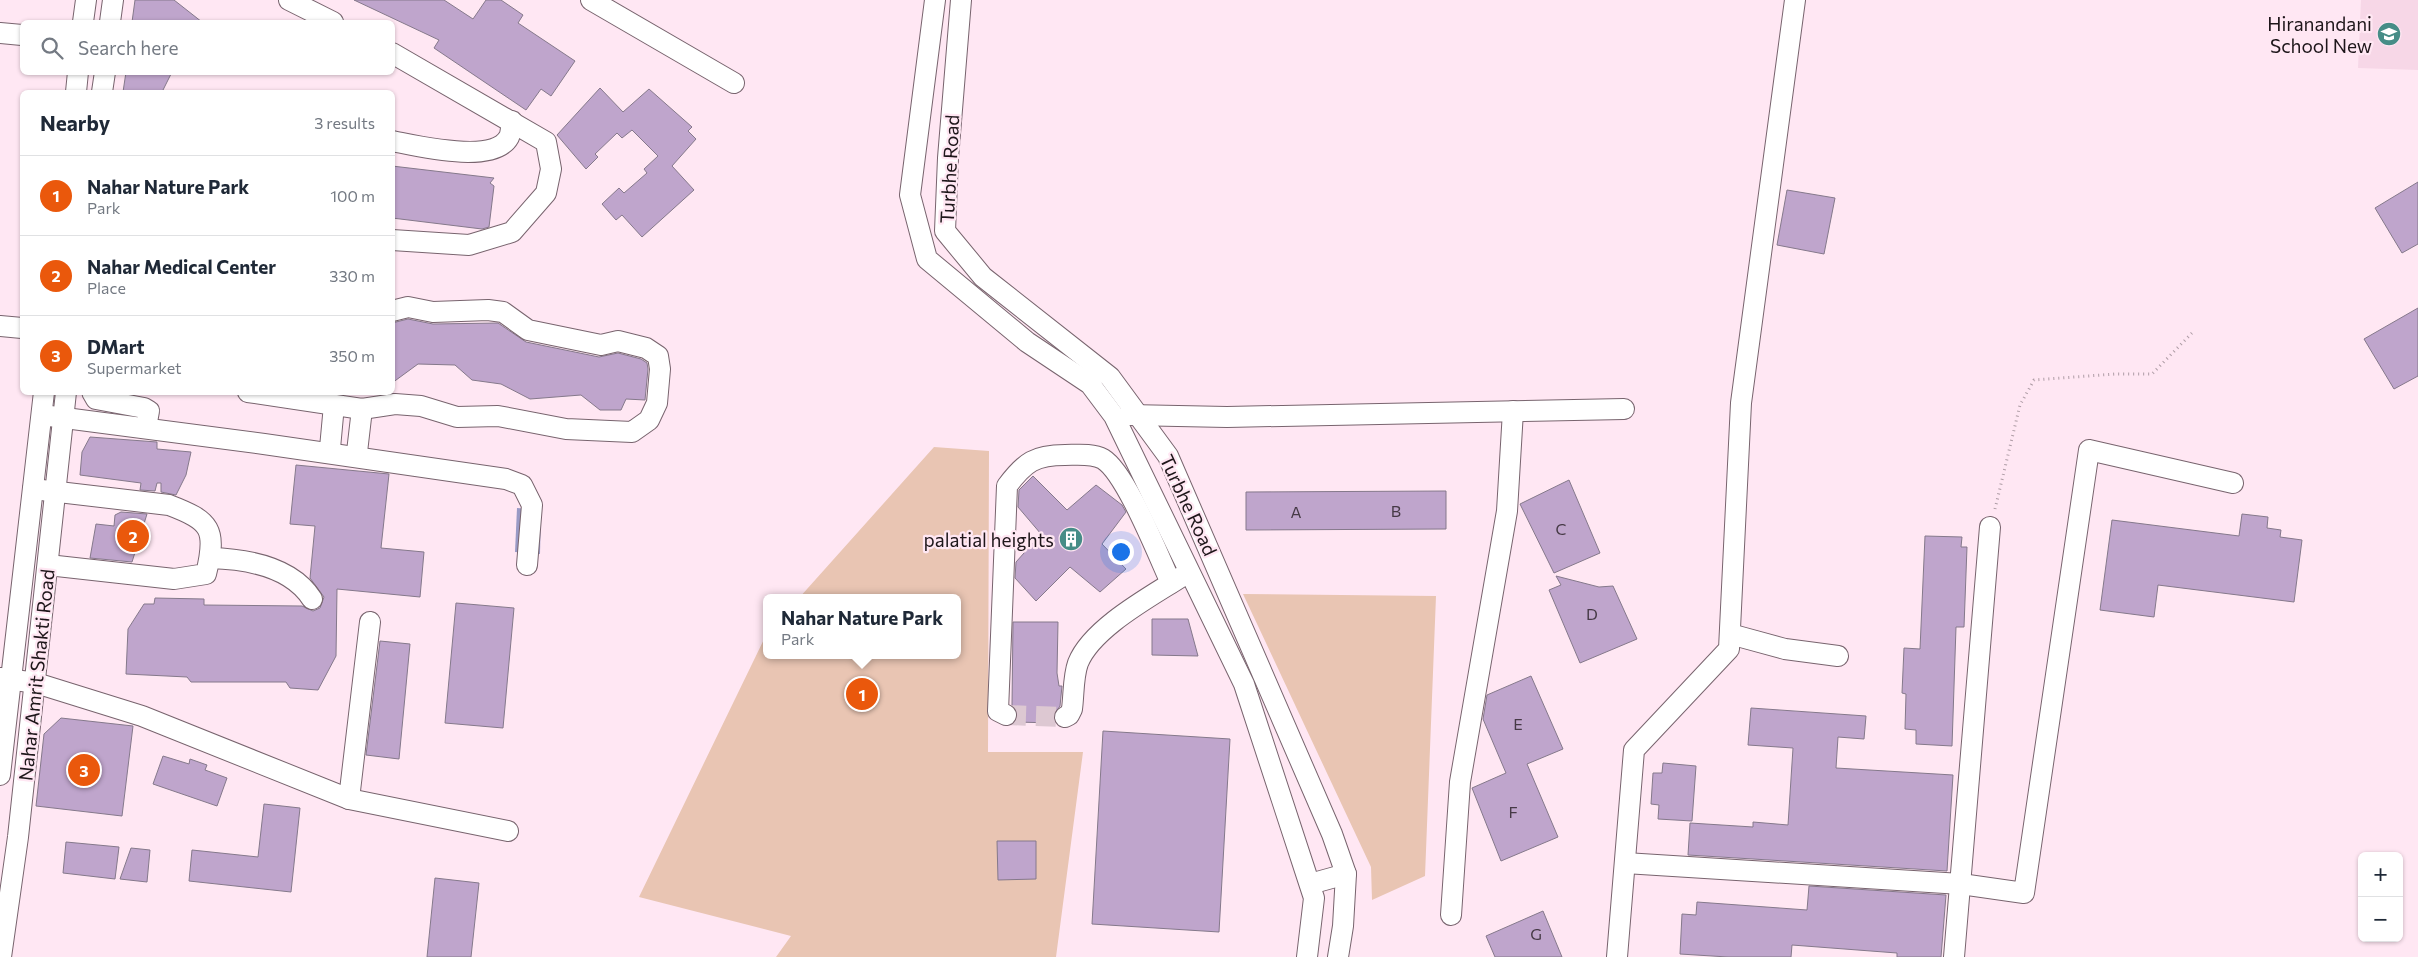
<!DOCTYPE html>
<html lang="en">
<head>
<meta charset="utf-8">
<style>
  body { margin:0; font-family:Commissioner,sans-serif; background:#f2f2f3; color:#1f2937 }
  .controls { position:absolute; right:15px; bottom:15px; display:grid; overflow:hidden; border-radius:8px; box-shadow:0 1px 4px #0004 }
  .controls button { width:45px; height:45px; display:grid; place-items:center; padding:0; border:0; border-bottom:1px solid #e0e1e3; background:#fff; color:#1f2937; font:25px sans-serif }
  .you { position:absolute; left:1120px; top:551px; width:18px; height:18px; margin:-12px; border:4px solid #fff; border-radius:50%; background:#1a73e8; box-shadow:0 0 0 8px #1a73e833 }
  .badge { display:grid; place-items:center; width:32px; height:32px; border-radius:50%; background:#ea580c; color:#fff; font-size:16px; font-weight:700 }
  .pin { position:absolute; translate:-50% -50%; border:2px solid #fff; box-shadow:0 1px 5px #0006 }
  .popup { position:absolute; left:763px; top:594px; width:198px; height:65px; box-sizing:border-box; display:grid; place-content:center; border-radius:8px; background:#fff; filter:drop-shadow(0 1px 4px #0005); font-size:16px; white-space:nowrap; color:#747a83 }
  .popup b { font-size:19px; color:#1f2937 }
  .popup::after { content:''; position:absolute; left:50%; top:100%; margin-left:-10px; border:10px solid transparent; border-top-color:#fff }
  .list { margin:0; padding:0; list-style:none }
  h2 { display:flex; justify-content:space-between; align-items:center; height:65px; margin:0; padding:0 20px; font-size:21px }
  h2 small { font-size:16px; font-weight:400; color:#747a83 }
  .list li { display:grid; grid-template-columns:32px 1fr auto; gap:15px; align-items:center; box-sizing:border-box; height:80px; padding:0 20px; border-top:1px solid #e0e1e3 }
  .list b { display:block; font-size:19px; white-space:nowrap }
  .list p { margin:0; font-size:16px; white-space:nowrap; color:#747a83 }
  .list em { font-size:16px; font-style:normal; color:#747a83 }
  .icon { flex:none; width:28px; height:28px; fill:none; stroke:currentColor; stroke-width:2; stroke-linecap:round; stroke-linejoin:round }
  .map { position:relative; flex:none; width:2418px; height:957px; overflow:hidden }
  .search { position:absolute; background:#fff; box-shadow:0 1px 4px #0004; left:20px; top:20px; width:375px; height:55px; display:flex; align-items:center; gap:12px; box-sizing:border-box; padding:0 18px; border-radius:8px; color:#747a83; font-size:19px }
  .panel { position:absolute; background:#fff; box-shadow:0 1px 4px #0004; left:20px; top:90px; width:375px; height:305px; border-radius:8px }
  .map>svg:first-child { display:block }
  .built { fill:#f7d7e7 }
  .green { fill:#e9c5b3 }
  .water { fill:#999ac5 }
  .building { fill:#bfa5cc; stroke:#85798b }
  .lines { fill:none; stroke-linecap:round; stroke-linejoin:round }
  .minor-tunnel { stroke:#ddc8d2; stroke-width:20; stroke-dasharray:20 10; stroke-linecap:butt }
  .minor-casing { stroke:#78646e; stroke-width:22 }
  .path { stroke:#ae9ca5; stroke-width:3; stroke-dasharray:1 4; stroke-linecap:butt }
  .minor { stroke:#fff; stroke-width:20 }
  .labels { text-anchor:middle; dominant-baseline:central; stroke-width:4.5; stroke-linejoin:round; paint-order:stroke }
  .number-label { font-size:16px; fill:#463a46 }
  .poi-label { font-size:19px; fill:#1e161a; stroke:#ffe7f3; text-anchor:end }
  .street-label { font-size:19px; fill:#1e161a; stroke:#ffe7f3 }
</style>
</head>
<body>
<div class="map">
<svg width="2418" height="957" viewBox="0 0 2418 957">
  <rect width="100%" height="100%" fill="#ffe7f3"/>
  <path class="built" d="M2361,0H2418V70L2358,68Z"/>
  <g class="green">
    <path d="M934,447L989,451L988,752H1083L1056,957H776L791,936L639,897L767,633V655H957V598H799Z"/>
    <path d="M1243,594L1436,596L1425,876L1372,900L1371,867Z"/>
  </g>
  <path class="water" d="M517,508L541,510L540,554L515,552Z"/>
  <g class="building">
    <path d="M135,0H174L202,22H132Z"/>
    <path d="M354,0H444L473,19L486,0H501L523,15L518,23L575,61L551,96L541,89L526,110L434,48L439,40Z"/>
    <path d="M126,72H172L162,92H123Z"/>
    <path d="M600,88L623,112L649,89L692,127L688,131L696,139L672,166L694,190L642,237L622,215L616,220L602,204L619,188L624,193L647,173L644,169L658,156L632,130L622,138L617,133L595,154L598,157L586,169L557,135Z"/>
    <path d="M392,166L494,178L490,183L494,186L489,227L482,229L392,218Z"/>
    <path d="M2418,182V244L2402,253L2375,208Z"/>
    <path d="M1787,190L1835,198L1824,254L1777,245Z"/>
    <path d="M2418,308V376L2394,389L2364,339Z"/>
    <path d="M408,319L433,324L498,323L526,342L599,357L618,353L641,359L647,363L648,369L645,400L626,399L621,410H600L581,395L530,399L501,384L472,380L455,365L418,364L392,383V323Z"/>
    <path d="M90,437L157,442V449L191,452L186,475L176,495L161,492V483H157L155,491L140,490L141,483L80,475L82,452Z"/>
    <path d="M296,465L389,474L381,548L424,552L420,597L337,589L336,656L318,690L290,688L286,682H191L187,677L126,674L128,629L144,604H154L155,598L204,599V605L302,606L313,611L320,608L324,597L310,578L315,526L290,524Z"/>
    <path d="M1033,476L1067,510L1096,485L1122,505L1126,512L1102,544L1126,569L1100,592L1070,567L1036,601L1015,578L1016,562L1041,534L1018,507L1019,490Z"/>
    <path d="M1569,480L1600,553L1554,573L1520,504Z"/>
    <path d="M1446,491V529L1246,530V492Z"/>
    <path d="M121,512L147,514L132,562L90,558L96,524L114,526L115,515Z"/>
    <path d="M2242,514L2268,517L2267,528L2281,530L2280,537L2302,540L2294,602L2158,585L2154,617L2100,610L2112,520L2239,536Z"/>
    <path d="M1925,536L1962,537L1961,547H1967L1964,627H1956L1952,746L1916,744V730L1905,729L1906,694L1902,693L1904,648L1920,649Z"/>
    <path d="M1556,576L1599,587L1613,586L1637,639L1580,663L1549,590L1561,585Z"/>
    <path d="M456,603L514,608L503,728L445,723Z"/>
    <path d="M1152,619H1188L1198,656L1152,655Z"/>
    <path d="M1013,622H1058L1057,673L1059,686H1062L1060,706L1053,716L1055,723L1015,722L1018,715L1012,705Z"/>
    <path d="M380,641L410,644L399,759L366,755Z"/>
    <path d="M1531,676L1563,749L1527,764L1558,837L1501,861L1472,788L1506,773L1483,719L1487,695Z"/>
    <path d="M1751,708L1866,716L1864,739L1838,737L1836,768L1953,775L1947,871L1688,855L1690,823L1753,827V822L1788,825L1793,748L1748,745Z"/>
    <path d="M61,718L133,726L122,816L36,806L44,734Z"/>
    <path d="M1103,731L1230,739L1219,932L1092,924Z"/>
    <path d="M163,756L189,764L190,759L207,765L205,770L227,778L217,806L153,784Z"/>
    <path d="M1663,763L1696,766L1692,821L1658,819L1659,805L1651,804L1653,773H1662Z"/>
    <path d="M264,804L300,808L291,892L189,881L192,850L258,857Z"/>
    <path d="M997,841H1036V879L998,880Z"/>
    <path d="M66,842L119,847L115,879L63,873Z"/>
    <path d="M131,848L150,850L147,882L120,879Z"/>
    <path d="M435,878L479,883L471,957H427Z"/>
    <path d="M1809,886L1946,895L1941,957H1897V953L1792,945L1791,957H1728L1680,954L1682,914L1696,915L1697,902L1807,910Z"/>
    <path d="M1543,911L1562,957H1495L1486,936Z"/>
  </g>
  <g class="lines">
    <path class="minor-tunnel" d="M1006,715L1065,717"/>
    <g class="minor-casing">
      <g id="minor">
        <path d="M289,0L333,22"/>
        <path d="M591,0L734,83"/>
        <path d="M935,0L910,195L927,259L1027,342L1090,384L1114,416L1244,684L1314,898L1307,957"/>
        <path d="M961,0L948,158L945,231L983,277L1110,377L1168,456L1332,834L1346,874L1343,926L1338,957"/>
        <path d="M83,22L86,0"/>
        <path d="M110,22L113,0"/>
        <path d="M0,33L22,35"/>
        <path d="M392,53L546,142L551,169L546,193L512,232L469,245L392,240"/>
        <path d="M76,92L78,72"/>
        <path d="M102,92L105,72"/>
        <path d="M392,141C418,146 494,165 509,137C511,133 511,126 512,121"/>
        <path d="M0,326L22,328"/>
        <path d="M92,392L96,399L144,408L149,411L147,422"/>
        <path d="M248,392L362,409L395,404L421,406L457,417L498,416L566,429L632,432L649,420L657,403L660,369L658,356L646,348L618,341L601,345L528,330L503,312L488,310L433,312L408,307L392,311"/>
        <path d="M42,415L264,444L506,479L522,485L532,505L527,565"/>
        <path d="M1129,415L1227,417L1624,409"/>
        <path d="M330,448L334,405"/>
        <path d="M357,452L362,409"/>
        <path d="M33,489L169,505C211,521 217,529 206,574L174,579L48,565"/>
        <path d="M210,558C246,559 291,566 312,599"/>
        <path d="M1730,634L1785,649L1838,656"/>
        <path d="M0,678L36,683L142,716L349,799L508,831"/>
        <path d="M1006,715L998,711L1007,486C1025,462 1035,455 1065,455C1076,455 1092,453 1103,459C1126,473 1158,555 1171,583"/>
        <path d="M1065,717L1069,715L1072,709C1074,694 1073,677 1078,663C1092,628 1150,597 1181,577"/>
        <path d="M0,775L44,392"/>
        <path d="M349,799L370,622"/>
        <path d="M1625,863L1961,884L2024,893L2089,450L2233,483"/>
        <path d="M1310,884L1346,874"/>
        <path d="M1451,915L1460,782L1507,511L1513,411"/>
        <path d="M1,957L18,837L66,392"/>
        <path d="M1617,957L1634,750L1729,649L1741,403L1795,0"/>
        <path d="M1954,957L1990,527"/>
      </g>
    </g>
    <path class="path" d="M1995,509L2020,405L2034,380L2115,374H2152L2192,333"/>
    <use href="#minor" class="minor"/>
  </g>
  <defs>
    <g id="school-disc" transform="scale(1.25)"><circle r="9.5" fill="#468d87" stroke="#ffe7f3"/><path d="M0-5L7-2L0 1L-7-2ZM-4 1L0 2.5L4 1V4Q0 6-4 4Z" fill="#fff"/></g>
    <g id="building-disc" transform="scale(1.25)"><circle r="9.5" fill="#468d87" stroke="#ffe7f3"/><path d="M-4-6H4V6H1V3H-1V6H-4ZM-2.5-4.3h1.7v1.8h-1.7ZM.8-4.3h1.7v1.8H.8ZM-2.5-1h1.7V.8h-1.7ZM.8-1h1.7V.8H.8Z" fill="#fff"/></g>
  </defs>
  <g fill-rule="evenodd">
    <use href="#school-disc" x="2389" y="34"/>
    <use href="#building-disc" x="1071" y="539"/>
  </g>
  <g class="labels">
    <g class="number-label">
      <text x="1396" y="510">B</text>
      <text x="1296" y="511">A</text>
      <text x="1561" y="528">C</text>
      <text x="1592" y="613">D</text>
      <text x="1518" y="723">E</text>
      <text x="1513" y="811">F</text>
      <text x="1536" y="933">G</text>
    </g>
    <g class="poi-label">
      <text x="2372" y="23">Hiranandani<tspan x="2372" dy="22">School New</tspan></text>
      <text x="1054" y="539">palatial heights</text>
    </g>
    <g class="street-label">
      <text transform="translate(949 169) rotate(-87)">Turbhe Road</text>
      <text transform="translate(1189 505) rotate(65)">Turbhe Road</text>
      <text transform="translate(36 675) rotate(-84)">Nahar Amrit Shakti Road</text>
    </g>
  </g>
</svg>
<div class="controls">
<button>+</button>
<button>−</button>
</div>
<div class="you"></div>
<div class="pin badge" style="left:862px;top:694px">1</div>
<div class="popup"><b>Nahar Nature Park</b>Park</div>
<div class="pin badge" style="left:133px;top:536px">2</div>
<div class="pin badge" style="left:84px;top:770px">3</div>
<div class="search"><svg class="icon" aria-label="search" viewBox="0 0 24 24"><circle cx="10" cy="10" r="6"/><path d="M15 15l6 6"/></svg>Search here</div>
<section class="panel">
<h2>Nearby<small>3 results</small></h2>
<ul class="list">
<li><span class="badge">1</span><div><b>Nahar Nature Park</b><p>Park</p></div><em>100 m</em></li>
<li><span class="badge">2</span><div><b>Nahar Medical Center</b><p>Place</p></div><em>330 m</em></li>
<li><span class="badge">3</span><div><b>DMart</b><p>Supermarket</p></div><em>350 m</em></li>
</ul>
</section>
</div>
</body>
</html>
